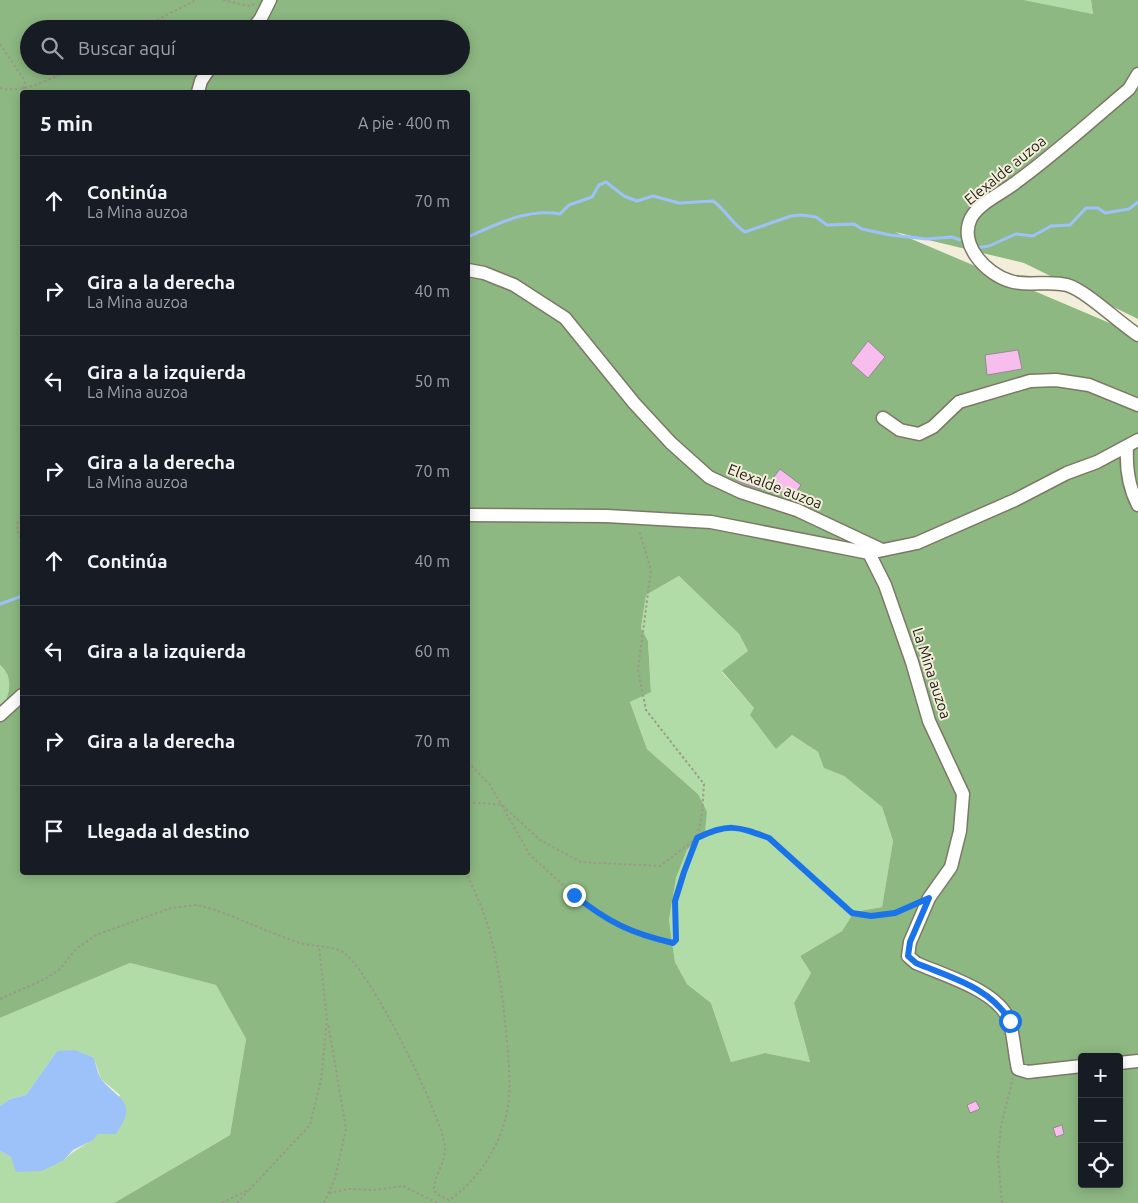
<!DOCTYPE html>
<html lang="es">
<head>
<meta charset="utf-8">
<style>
  body { margin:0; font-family:Ubuntu,sans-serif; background:#242831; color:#f1f3f6 }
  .controls { position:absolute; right:15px; bottom:15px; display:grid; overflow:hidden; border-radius:5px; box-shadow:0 2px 12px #0003 }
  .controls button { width:45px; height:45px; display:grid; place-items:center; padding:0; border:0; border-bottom:1px solid #363941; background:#171b24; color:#f1f3f6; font:25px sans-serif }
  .stop { position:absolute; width:15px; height:15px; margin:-11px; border:4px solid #1a73e8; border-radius:50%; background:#fff }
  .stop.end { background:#1a73e8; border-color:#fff; box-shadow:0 1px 5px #0008 }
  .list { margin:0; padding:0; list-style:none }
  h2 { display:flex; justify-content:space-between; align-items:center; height:65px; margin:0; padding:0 20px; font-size:21px }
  h2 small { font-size:16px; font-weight:400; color:#9ea1a6 }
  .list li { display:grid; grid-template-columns:32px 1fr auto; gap:15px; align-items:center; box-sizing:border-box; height:90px; padding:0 20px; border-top:1px solid #363941 }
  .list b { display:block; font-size:19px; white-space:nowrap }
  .list p { margin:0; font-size:16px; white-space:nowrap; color:#9ea1a6 }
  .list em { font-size:16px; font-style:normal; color:#9ea1a6 }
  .icon { flex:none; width:28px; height:28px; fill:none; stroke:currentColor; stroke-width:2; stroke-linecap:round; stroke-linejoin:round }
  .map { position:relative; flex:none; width:1138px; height:1203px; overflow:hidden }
  .search { position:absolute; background:#171b24; box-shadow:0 2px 12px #0003; left:20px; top:20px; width:450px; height:55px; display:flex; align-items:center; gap:12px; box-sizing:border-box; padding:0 18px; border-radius:28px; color:#9ea1a6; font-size:19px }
  .panel { position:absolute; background:#171b24; box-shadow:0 2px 12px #0003; left:20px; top:90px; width:450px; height:785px; border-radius:5px }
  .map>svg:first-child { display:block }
  .green { fill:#b1dca7 }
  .forest { fill:#8db882; fill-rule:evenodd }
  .water { fill:#9dc2fa }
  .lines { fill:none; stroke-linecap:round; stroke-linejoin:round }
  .stream { stroke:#9dc2fa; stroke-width:3 }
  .building { fill:#f7beed; stroke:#978794 }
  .minor-casing { stroke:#7c7866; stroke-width:15 }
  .path { stroke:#9c998a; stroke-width:2; stroke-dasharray:2.5 2.5; stroke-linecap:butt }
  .minor { stroke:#fff; stroke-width:12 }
  .route { stroke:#1a73e8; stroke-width:6 }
  .labels { text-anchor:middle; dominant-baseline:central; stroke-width:4; stroke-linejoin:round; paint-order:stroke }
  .street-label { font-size:15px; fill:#24221b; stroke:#f3eeda }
</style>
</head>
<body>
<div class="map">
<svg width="1138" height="1203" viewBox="0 0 1138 1203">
  <rect width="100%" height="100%" fill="#f3eeda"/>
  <g class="green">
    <path d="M1023,0H1091L1093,14L1025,2Z"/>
    <path d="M679,576L739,634L748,651L722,672L754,708L776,749L792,735L818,752L825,768L844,776L882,807L893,841L882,907L854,912L842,931L800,956L811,973L794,1003L810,1062L765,1053L731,1062L711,1003L687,984L675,962L669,920L676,878L687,850L705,831L698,794L647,749L630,702L651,691L648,641L641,628L646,595Z"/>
    <path d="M0,665C16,679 8,697 0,713Z"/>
    <path d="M130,963L216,985L246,1039L230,1135L114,1203H0V1151L11,1157L64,1160C75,1148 88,1145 98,1134L120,1095L101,1079L94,1058L57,1051L26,1095L10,1099L0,1106V1018Z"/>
  </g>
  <path class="forest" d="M0,0H1023L1093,14L1091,0H1138V319L1024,263L895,232L1138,335V1203H114L230,1135L246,1039L216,985L130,963L0,1018V713C8,697 16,679 0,665ZM29,29H461V66H29ZM22,92H468V872H22ZM679,576L739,634L748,651L722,671L754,708L750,715L776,749L792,735L818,752L824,768L844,776L882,807L893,841L882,907L854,912L842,931L800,956L811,973L794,1003L810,1062L765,1053L731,1062L711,1003L687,984L675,962L669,920L676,878L687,850L705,831L707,812L698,794L647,749L630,702L651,692L648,641L641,628L646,595ZM1082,1057H1119V1184H1082Z"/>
  <path class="water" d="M75,1050L94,1058C96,1065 98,1075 102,1080C121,1102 138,1102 116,1134H98L93,1140L73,1150L64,1160L42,1171L16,1172L11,1157L0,1151V1106L10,1099L26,1095L57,1051Z"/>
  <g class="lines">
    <g class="stream">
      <path d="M468,237C497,224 528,208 560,214L569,205L592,197L599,185L606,182L624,196L637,201L653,196L679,203L713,201C727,211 732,224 745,232L791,216L802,215L816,217L827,225L854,224L862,229L890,235L927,239L952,237L960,240"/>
      <path d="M976,248L989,246L1016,234L1033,236L1051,226L1070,225L1086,208H1098L1105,213L1129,209L1138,202"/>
      <path d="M0,604L22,596"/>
    </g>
  </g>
  <g class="building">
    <path d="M868,341L885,357L868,378L851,363Z"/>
    <path d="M1018,350L1022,369L987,375L985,355Z"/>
    <path d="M780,469L801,485L792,498L777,488L775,492L767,486Z"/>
    <path d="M739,474L762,483L760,489L737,481Z"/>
    <path d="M976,1101L980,1109L970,1113L967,1105Z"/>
    <path d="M1062,1125L1064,1134L1056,1137L1053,1128Z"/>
  </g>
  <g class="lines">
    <g class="minor-casing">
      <g id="minor">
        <path d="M253,29L261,18L270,0"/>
        <path d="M1138,74L1129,89C1091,121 1055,154 1015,183C1001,194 979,203 971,218C958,244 986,274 1010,281C1027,287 1049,280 1067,285C1087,291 1119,323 1138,335"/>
        <path d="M198,92L201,81L211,66"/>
        <path d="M468,270L484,273L514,285L565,318L634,403L671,443L709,477L741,492L797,510L882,550"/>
        <path d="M883,418L900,430L919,434L933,427L959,402L1030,381L1056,380L1089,385L1138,405"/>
        <path d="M1127,447C1126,466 1129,488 1138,505"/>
        <path d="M468,515L607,516L711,522L869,553"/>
        <path d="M0,715L22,695"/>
        <path d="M1119,1063L1138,1061"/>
        <path d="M1082,1066L1028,1072L1018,1069C1015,1057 1013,1030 1009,1020C997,990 943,975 916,963L908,956L910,942L929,898L951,867L960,831L963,794L929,721L912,662L885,585L869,553L917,543L1015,500L1067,473L1097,462L1138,440"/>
      </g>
    </g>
    <g class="path">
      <path d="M223,0L249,6L255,4"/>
      <path d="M139,29L196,0"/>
      <path d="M0,44L25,81L23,92"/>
      <path d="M0,88C25,94 53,78 75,66"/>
      <path d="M22,100V111"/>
      <path d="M22,519L18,521L17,531L22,540"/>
      <path d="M468,762L490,785L530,855L574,895L602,917L623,928L673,943L676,940L675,901L683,872L697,838L716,829L731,826L769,838L851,913L871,916L895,913L914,905"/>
      <path d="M468,802L502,805L540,840L581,862L660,866L697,838L702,814L704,784L646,710L638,670L651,570L639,530"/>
      <path d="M0,999L45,979L59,970L76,949L96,935L171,908L197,905L212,909C241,919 268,932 297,942C311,947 329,945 341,951C368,964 442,1116 445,1147C446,1162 434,1175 434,1191L440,1196L449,1200C479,1180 503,1142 508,1106C511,1088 509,1070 508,1053C504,1007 499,958 484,914C479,900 472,886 466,872"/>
      <path d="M329,1193L349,1189L375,1190L403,1186L437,1203"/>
      <path d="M222,1203L250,1189L310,1125L321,1080L327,1020L319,947"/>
      <path d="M237,1203L248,1191"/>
      <path d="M324,1203L335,1178L346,1129L328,1023"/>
      <path d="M1002,1203L998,1157L1001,1126L1013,1078"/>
    </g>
    <use href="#minor" class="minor"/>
  </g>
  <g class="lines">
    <path class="route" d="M574,895C608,922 630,933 673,943L676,940L675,901L684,872L697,838C728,823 737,826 769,838L852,913L871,916L895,913L929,898L910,942L908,956L916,963C949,977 990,987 1010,1021"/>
  </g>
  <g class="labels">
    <g class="street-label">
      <text transform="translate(1005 170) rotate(-39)">Elexalde auzoa</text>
      <text transform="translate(775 486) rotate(21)">Elexalde auzoa</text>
      <text transform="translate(932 673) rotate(72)">La Mina auzoa</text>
    </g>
  </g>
</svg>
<div class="controls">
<button>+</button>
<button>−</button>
<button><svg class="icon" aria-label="locate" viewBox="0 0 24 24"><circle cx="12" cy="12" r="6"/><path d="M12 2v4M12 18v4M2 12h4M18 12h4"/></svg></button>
</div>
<div class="stop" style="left:1010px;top:1021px"></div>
<div class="stop end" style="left:574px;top:895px"></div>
<div class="search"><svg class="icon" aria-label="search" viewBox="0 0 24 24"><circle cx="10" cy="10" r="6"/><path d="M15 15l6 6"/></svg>Buscar aquí</div>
<section class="panel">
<h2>5 min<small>A pie · 400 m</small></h2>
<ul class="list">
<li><svg class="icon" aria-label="ahead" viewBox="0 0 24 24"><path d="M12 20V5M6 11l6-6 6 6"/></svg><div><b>Continúa</b><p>La Mina auzoa</p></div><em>70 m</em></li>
<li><svg class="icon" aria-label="right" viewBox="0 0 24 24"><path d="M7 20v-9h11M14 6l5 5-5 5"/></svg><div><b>Gira a la derecha</b><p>La Mina auzoa</p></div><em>40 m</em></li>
<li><svg class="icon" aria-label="left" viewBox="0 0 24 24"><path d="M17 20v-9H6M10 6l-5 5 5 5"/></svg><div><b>Gira a la izquierda</b><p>La Mina auzoa</p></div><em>50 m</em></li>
<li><svg class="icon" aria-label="right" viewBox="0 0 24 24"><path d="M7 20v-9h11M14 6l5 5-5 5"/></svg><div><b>Gira a la derecha</b><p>La Mina auzoa</p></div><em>70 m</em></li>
<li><svg class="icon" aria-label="ahead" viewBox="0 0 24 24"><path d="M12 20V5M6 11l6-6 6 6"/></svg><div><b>Continúa</b></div><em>40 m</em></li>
<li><svg class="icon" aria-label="left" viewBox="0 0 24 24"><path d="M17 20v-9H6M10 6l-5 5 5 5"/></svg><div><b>Gira a la izquierda</b></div><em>60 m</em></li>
<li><svg class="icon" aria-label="right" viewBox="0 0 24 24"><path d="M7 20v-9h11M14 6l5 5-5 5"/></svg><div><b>Gira a la derecha</b></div><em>70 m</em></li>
<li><svg class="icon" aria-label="arrive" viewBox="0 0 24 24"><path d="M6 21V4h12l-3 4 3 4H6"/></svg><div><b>Llegada al destino</b></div></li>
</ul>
</section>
</div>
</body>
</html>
